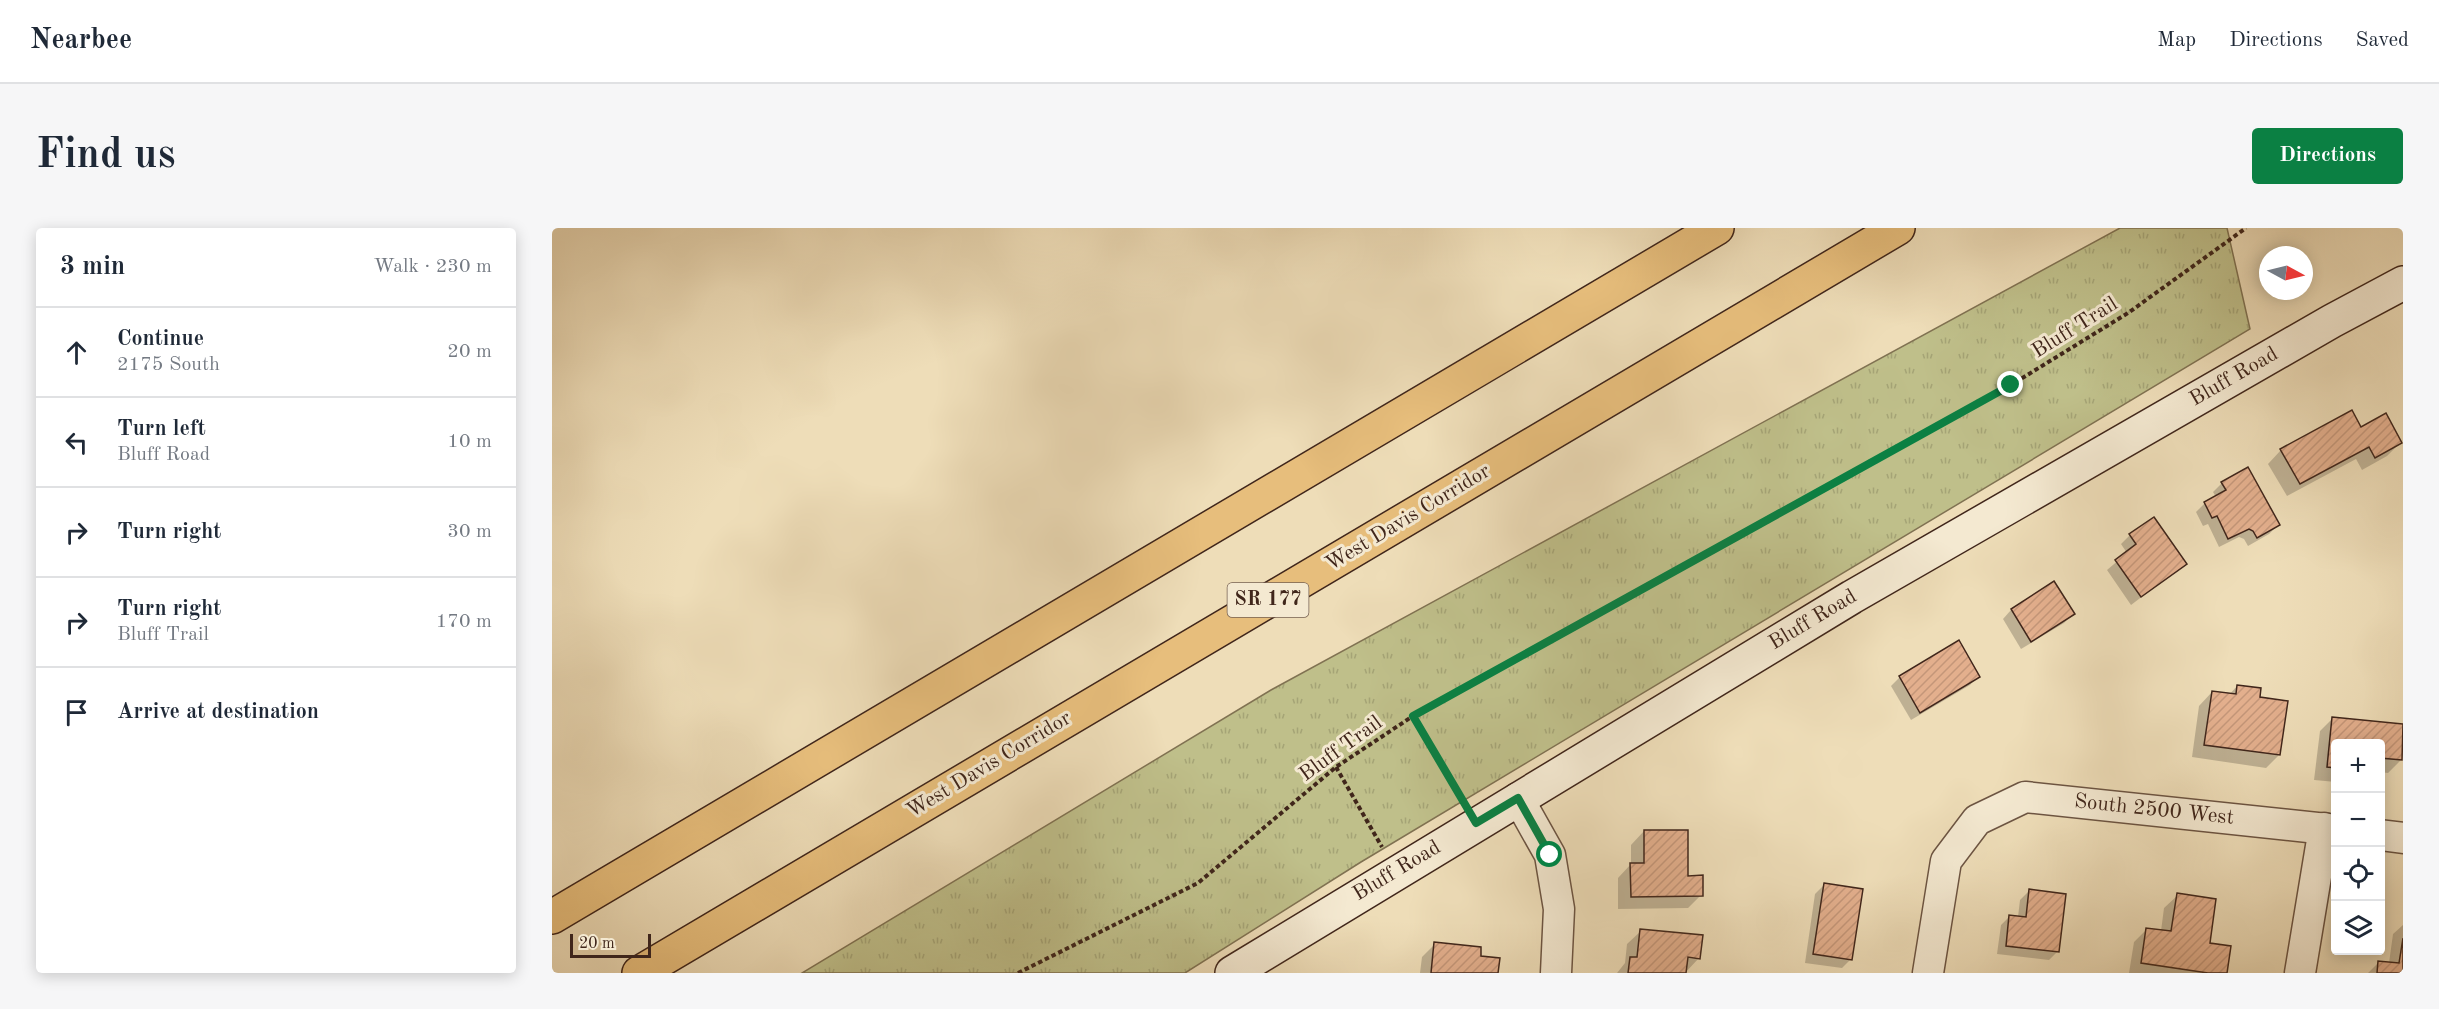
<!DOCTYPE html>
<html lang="en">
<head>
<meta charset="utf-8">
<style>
  body { margin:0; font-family:"Old Standard TT",serif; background:#f6f6f7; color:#1f2937 }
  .controls { position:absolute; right:18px; bottom:18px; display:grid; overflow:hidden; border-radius:6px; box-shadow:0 3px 15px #0003 }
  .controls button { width:54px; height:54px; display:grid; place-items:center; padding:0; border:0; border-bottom:2px solid #e0e1e3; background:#fff; color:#1f2937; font:30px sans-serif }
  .compass { position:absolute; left:1707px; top:18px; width:54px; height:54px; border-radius:50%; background:#fff; box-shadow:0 3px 15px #0003; rotate:97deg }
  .scale { position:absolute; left:18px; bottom:15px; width:81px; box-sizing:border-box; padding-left:6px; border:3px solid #40261b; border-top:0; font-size:16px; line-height:21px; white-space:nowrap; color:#40261b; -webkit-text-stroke:4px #f4e9d1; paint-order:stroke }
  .stop { position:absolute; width:18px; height:18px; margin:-14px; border:4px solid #0b8043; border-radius:50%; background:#fff }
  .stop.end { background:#0b8043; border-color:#fff; box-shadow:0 2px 6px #0008 }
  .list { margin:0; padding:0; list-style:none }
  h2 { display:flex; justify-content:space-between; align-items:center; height:78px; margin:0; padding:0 24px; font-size:26px }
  h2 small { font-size:20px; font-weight:400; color:#747a83 }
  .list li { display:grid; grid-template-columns:39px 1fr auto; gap:18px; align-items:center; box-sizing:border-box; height:90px; padding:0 24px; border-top:2px solid #e0e1e3 }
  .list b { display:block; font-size:22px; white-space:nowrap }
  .list p { margin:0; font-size:20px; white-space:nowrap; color:#747a83 }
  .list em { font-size:20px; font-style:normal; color:#747a83 }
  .icon { flex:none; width:33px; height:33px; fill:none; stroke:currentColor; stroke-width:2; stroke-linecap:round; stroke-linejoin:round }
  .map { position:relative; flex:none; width:1851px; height:745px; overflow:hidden; border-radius:6px }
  header { display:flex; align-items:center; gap:36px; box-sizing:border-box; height:84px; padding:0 30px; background:#fff; border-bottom:2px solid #e0e1e3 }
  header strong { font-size:28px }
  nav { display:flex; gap:33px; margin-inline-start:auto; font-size:21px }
  .intro { display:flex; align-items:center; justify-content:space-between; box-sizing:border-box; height:144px; padding:0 36px }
  h1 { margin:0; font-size:42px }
  .button { padding:15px 27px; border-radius:6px; background:#0b8043; color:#fff; font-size:21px; font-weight:700 }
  main { display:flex; gap:36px; padding:0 36px }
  aside { flex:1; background:#fff; border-radius:6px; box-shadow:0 3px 15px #0003 }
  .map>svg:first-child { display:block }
  .grass { fill:url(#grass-tufts); stroke:#807252; stroke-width:1.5 }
  .shadow { fill:#0003 }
  .building { fill:url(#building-hatch); stroke:#40261b; stroke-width:1.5 }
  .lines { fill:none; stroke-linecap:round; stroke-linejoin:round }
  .street-casing { stroke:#6c5442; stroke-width:33 }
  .secondary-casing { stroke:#40261b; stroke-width:36 }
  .highway-casing { stroke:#40261b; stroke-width:36 }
  .path { stroke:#40261b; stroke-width:4; stroke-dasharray:4.5 3; stroke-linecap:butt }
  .street { stroke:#f4e9d1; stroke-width:30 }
  .secondary { stroke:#f4e9d1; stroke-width:33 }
  .highway { stroke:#e7be7c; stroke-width:33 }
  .route { stroke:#0b8043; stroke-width:8 }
  .labels { text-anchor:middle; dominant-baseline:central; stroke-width:6; stroke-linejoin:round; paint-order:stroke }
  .shield { fill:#f4e9d1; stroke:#766052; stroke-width:1.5 }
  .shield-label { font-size:20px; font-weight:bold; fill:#40261b }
  .street-label { font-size:21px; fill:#40261b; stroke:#f4e9d1 }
</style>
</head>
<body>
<header>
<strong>Nearbee</strong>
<nav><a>Map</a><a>Directions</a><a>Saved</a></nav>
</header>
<div class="intro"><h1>Find us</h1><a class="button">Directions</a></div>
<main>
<aside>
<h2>3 min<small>Walk · 230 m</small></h2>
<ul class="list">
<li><svg class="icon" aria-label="ahead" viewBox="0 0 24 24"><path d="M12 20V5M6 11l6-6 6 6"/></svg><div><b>Continue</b><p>2175 South</p></div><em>20 m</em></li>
<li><svg class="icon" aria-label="left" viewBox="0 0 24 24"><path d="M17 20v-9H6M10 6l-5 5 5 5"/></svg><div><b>Turn left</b><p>Bluff Road</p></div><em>10 m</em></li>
<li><svg class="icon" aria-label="right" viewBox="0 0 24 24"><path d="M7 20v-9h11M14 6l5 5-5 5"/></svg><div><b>Turn right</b></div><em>30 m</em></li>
<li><svg class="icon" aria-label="right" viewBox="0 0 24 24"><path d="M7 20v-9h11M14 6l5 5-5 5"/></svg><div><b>Turn right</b><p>Bluff Trail</p></div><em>170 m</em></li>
<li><svg class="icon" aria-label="arrive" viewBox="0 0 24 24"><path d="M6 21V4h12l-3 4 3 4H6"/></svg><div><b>Arrive at destination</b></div></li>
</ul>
</aside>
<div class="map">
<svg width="1851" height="745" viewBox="0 0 1851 745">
  <defs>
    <pattern id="grass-tufts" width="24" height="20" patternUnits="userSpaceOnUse" patternTransform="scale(1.5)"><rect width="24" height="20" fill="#bfbf8a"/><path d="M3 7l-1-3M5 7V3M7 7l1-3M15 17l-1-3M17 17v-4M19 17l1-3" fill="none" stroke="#a5a476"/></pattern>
    <pattern id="building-hatch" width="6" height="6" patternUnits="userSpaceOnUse" patternTransform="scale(1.5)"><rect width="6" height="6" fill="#e3af8d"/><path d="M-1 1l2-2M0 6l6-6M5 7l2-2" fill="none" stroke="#c49679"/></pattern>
  </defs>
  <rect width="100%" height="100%" fill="#eeddb8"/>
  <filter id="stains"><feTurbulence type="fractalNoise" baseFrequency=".00333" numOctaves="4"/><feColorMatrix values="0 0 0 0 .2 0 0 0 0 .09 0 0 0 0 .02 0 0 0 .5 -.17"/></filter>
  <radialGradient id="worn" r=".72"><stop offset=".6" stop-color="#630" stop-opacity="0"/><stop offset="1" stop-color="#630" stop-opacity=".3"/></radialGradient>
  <path class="grass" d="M1568,0H1675L1698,101L809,634L633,745H250L719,462Z"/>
  <g class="shadow">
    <path d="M1808,201L1848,215L1835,228L1810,242L1804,231L1735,268L1716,236L1729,222Z"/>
    <path d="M1670,255L1726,297L1717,306L1696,318L1692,311L1687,309L1667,319L1656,296L1651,298L1644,284L1653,275L1664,269L1661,264Z"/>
    <path d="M1578,307L1633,336L1579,377L1555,342L1575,325L1569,316Z"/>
    <path d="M1502,356L1521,386L1512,395L1469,421L1451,391L1459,382Z"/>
    <path d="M1426,448L1418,457L1359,492L1339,458L1348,449Z"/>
    <path d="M1685,458L1707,470L1727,527L1714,540L1640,529L1647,478L1660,464L1677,467Z"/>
    <path d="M1781,490L1851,498L1849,532L1836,545L1828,544V516H1784V554L1762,552L1768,503Z"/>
    <path d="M1092,603L1149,667L1136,680L1066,681V650L1079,636V617Z"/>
    <path d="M1272,657L1299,731L1290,740L1253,735L1263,666Z"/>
    <path d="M1477,663L1506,723L1497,732L1445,726L1449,697L1458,688L1466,689L1468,672Z"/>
    <path d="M1626,667L1673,745H1577L1582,714L1595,701L1609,703L1612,680Z"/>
    <path d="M1851,697V745H1816L1827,734L1837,735L1841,706Z"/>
    <path d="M1089,703L1147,730L1133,745H1065L1073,735L1075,716Z"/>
    <path d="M883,716L945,745H868L870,729Z"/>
  </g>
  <g class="building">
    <path d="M1800,182L1809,199L1834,185L1850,215L1823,230L1817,219L1748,256L1728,221Z"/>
    <path d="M1696,239L1728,297L1705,310L1701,303L1697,301L1676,311L1665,288L1660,290L1652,274L1674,262L1669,254Z"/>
    <path d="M1602,289L1635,336L1589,369L1563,332L1584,316L1577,306Z"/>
    <path d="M1502,353L1523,386L1479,414L1459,381Z"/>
    <path d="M1407,412L1428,449L1368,485L1347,448Z"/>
    <path d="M1685,457L1709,460L1708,469L1736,473L1728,527L1652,517L1660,463L1684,466Z"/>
    <path d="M1780,489L1851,496L1850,532L1828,530V516H1784V540L1775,539Z"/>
    <path d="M1092,602H1136V648L1151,647V668L1079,669L1078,635H1092Z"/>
    <path d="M1272,655L1311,661L1300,732L1261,726Z"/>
    <path d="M1477,661L1514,666L1507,724L1454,718L1457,687L1474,689Z"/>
    <path d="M1625,665L1664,671L1658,715L1679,718L1675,745H1656L1589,735L1594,700L1619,703Z"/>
    <path d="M1088,701L1151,707L1148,731L1136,729L1134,745H1076L1078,729H1085Z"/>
    <path d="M1851,710V745H1825L1826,733L1847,735Z"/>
    <path d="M882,714L929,719V728L948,730L946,745H879Z"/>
  </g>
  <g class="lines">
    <g class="street-casing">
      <g id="street">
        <path d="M966,570L998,627L1007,681L1004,745"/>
        <path d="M1828,607L1851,610"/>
        <path d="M1376,745L1394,633L1425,592L1473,569L1784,602"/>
        <path d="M1748,745L1772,600"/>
      </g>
    </g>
    <g class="secondary-casing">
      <path id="secondary" d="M680,745L1300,369L1780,93L1851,55"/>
    </g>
    <g class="highway-casing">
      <g id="highway">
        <path d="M0,689L1165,0"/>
        <path d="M87,745L1346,0"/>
      </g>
    </g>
    <g class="path">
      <path d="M861,488L910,573"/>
      <path d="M784,539L830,619"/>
      <path d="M466,745L646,655L784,539L861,488L1459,157L1576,85L1694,0"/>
    </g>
    <use href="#street" class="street"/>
    <use href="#secondary" class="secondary"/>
    <use href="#highway" class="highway"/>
  </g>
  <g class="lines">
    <path class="route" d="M998,627L966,570L924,595L861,488L1459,157"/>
  </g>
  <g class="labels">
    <rect class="shield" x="675.5" y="355" width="81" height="34" rx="4.5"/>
    <g class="shield-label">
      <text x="716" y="372">SR 177</text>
    </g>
    <g class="street-label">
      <text transform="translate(1523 100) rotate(-32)">Bluff Trail</text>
      <text transform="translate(1682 149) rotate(-30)">Bluff Road</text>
      <text transform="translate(856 290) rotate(-31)">West Davis Corridor</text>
      <text transform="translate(1261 392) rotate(-31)">Bluff Road</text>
      <text transform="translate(789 521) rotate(-36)">Bluff Trail</text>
      <text transform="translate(437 537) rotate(-31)">West Davis Corridor</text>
      <text transform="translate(1602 582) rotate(6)">South 2500 West</text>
      <text transform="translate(845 643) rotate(-31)">Bluff Road</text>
    </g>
  </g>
  <rect width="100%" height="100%" filter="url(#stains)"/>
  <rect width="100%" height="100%" fill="url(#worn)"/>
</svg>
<div class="controls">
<button>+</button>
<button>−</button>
<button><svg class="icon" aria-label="locate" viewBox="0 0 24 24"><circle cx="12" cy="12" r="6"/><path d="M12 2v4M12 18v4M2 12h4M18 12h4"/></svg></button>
<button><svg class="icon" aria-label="layers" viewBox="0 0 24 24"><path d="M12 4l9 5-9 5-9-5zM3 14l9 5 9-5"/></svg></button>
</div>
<svg class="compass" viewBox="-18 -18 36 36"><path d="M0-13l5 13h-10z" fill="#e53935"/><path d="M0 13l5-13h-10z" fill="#747a83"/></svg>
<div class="scale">20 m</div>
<div class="stop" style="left:998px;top:627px"></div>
<div class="stop end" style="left:1459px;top:157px"></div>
</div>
</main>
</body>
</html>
